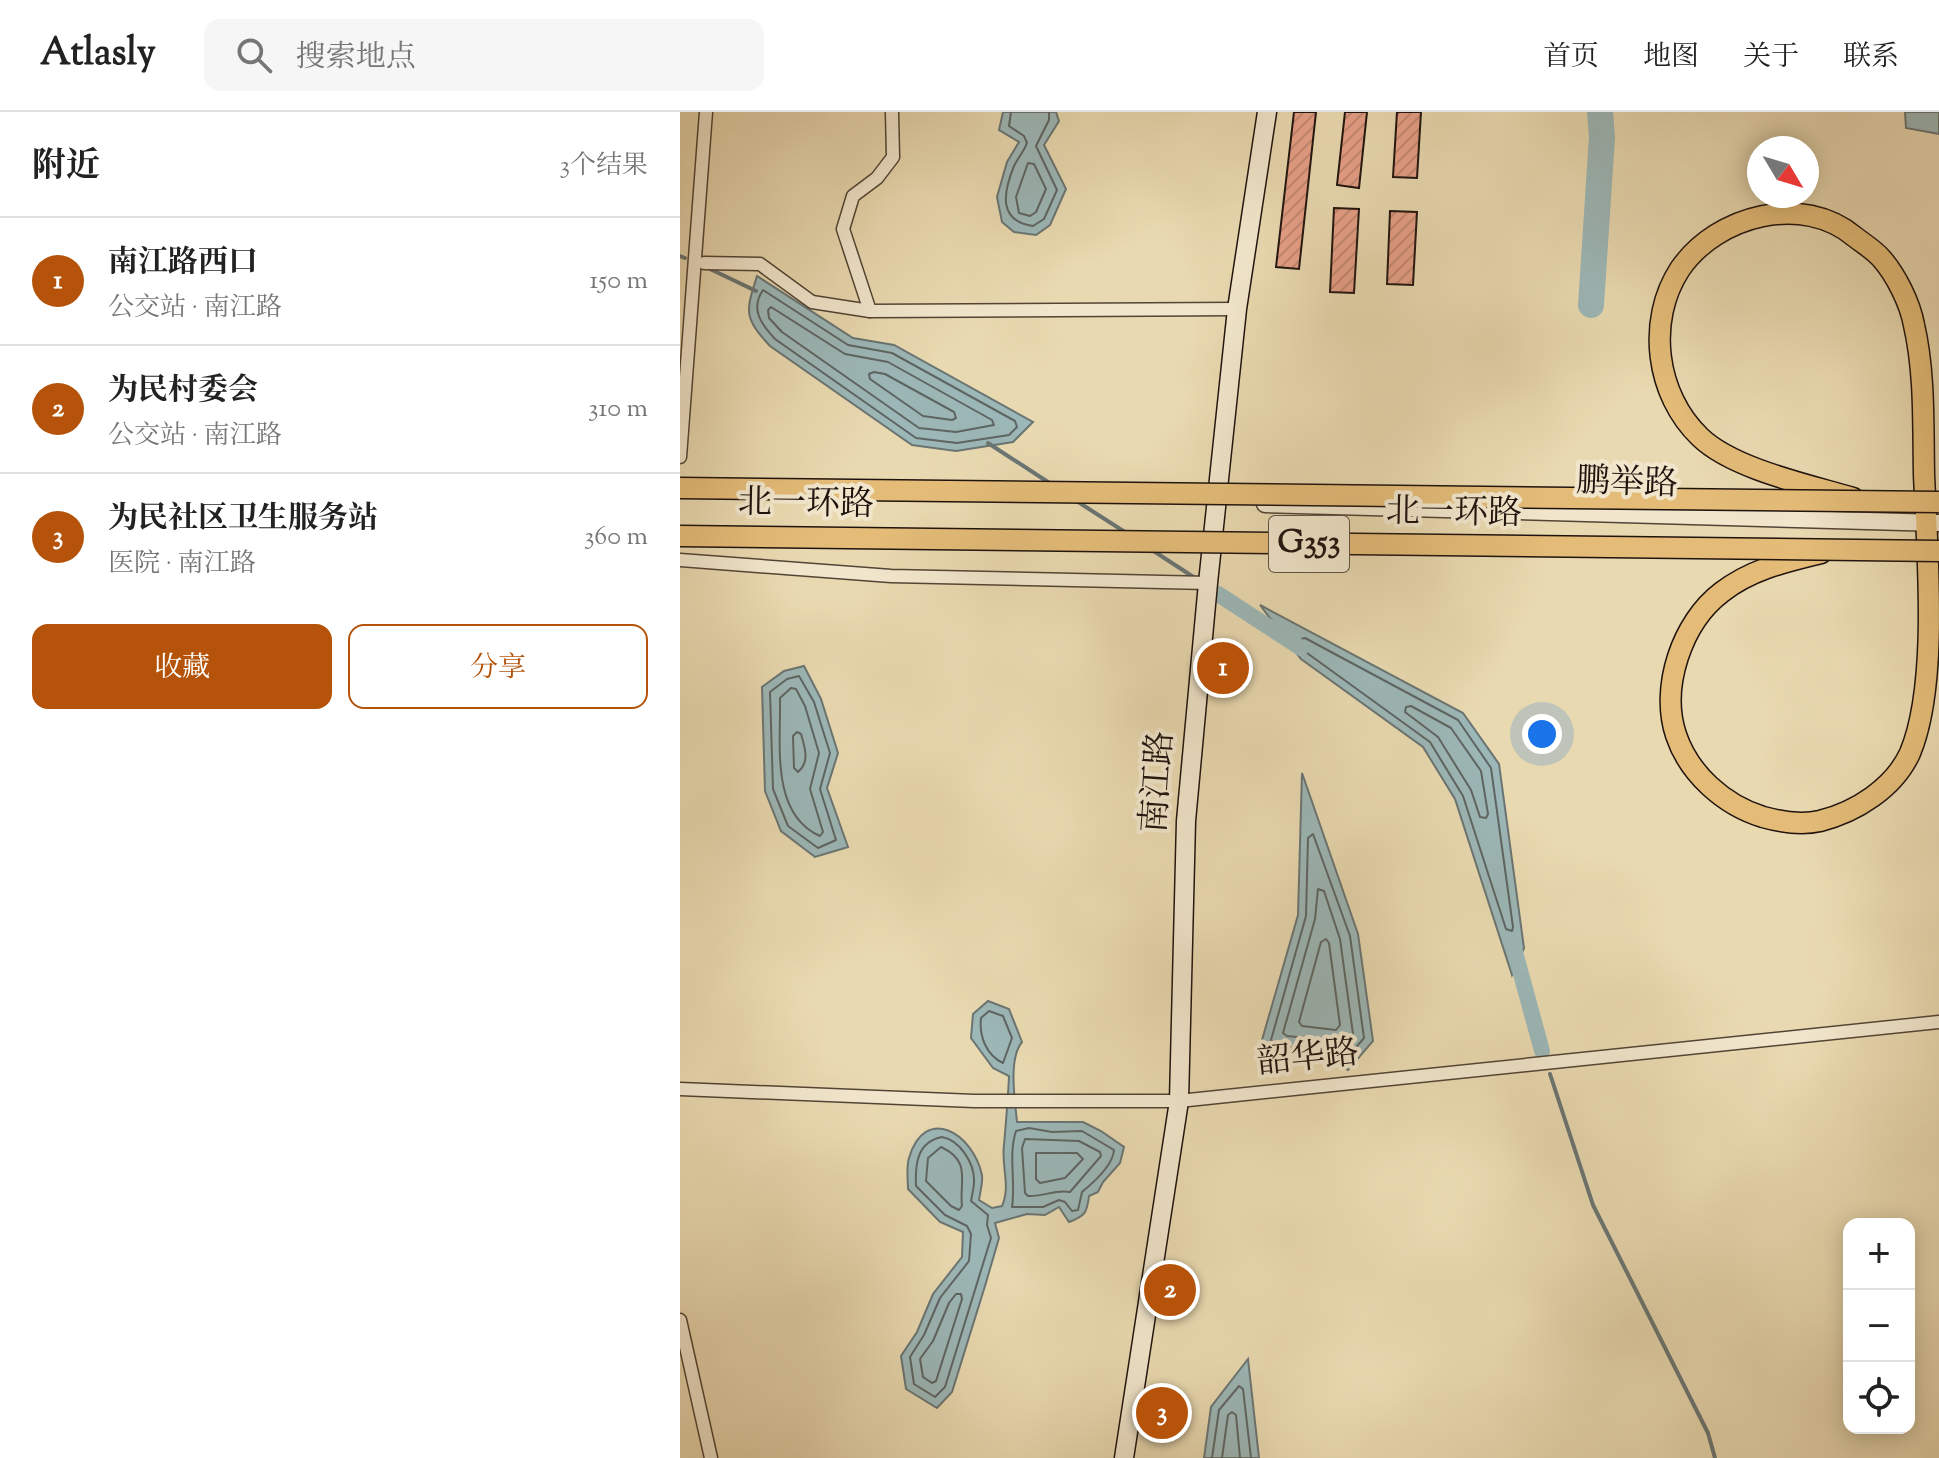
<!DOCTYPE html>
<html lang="zh">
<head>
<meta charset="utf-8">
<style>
  body { margin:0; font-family:"Sorts Mill Goudy","Noto Serif SC",serif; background:#f6f6f6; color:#222 }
  .controls { position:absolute; right:24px; bottom:24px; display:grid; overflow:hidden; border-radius:16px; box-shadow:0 4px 20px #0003 }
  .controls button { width:72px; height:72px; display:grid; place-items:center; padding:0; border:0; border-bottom:2px solid #e0e0e0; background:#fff; color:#222; font:40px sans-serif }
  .compass { position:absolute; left:1067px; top:24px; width:72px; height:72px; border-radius:50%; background:#fff; box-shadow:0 4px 20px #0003; rotate:128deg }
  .you { position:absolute; left:862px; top:622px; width:28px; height:28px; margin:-20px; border:6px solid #fff; border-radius:50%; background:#1a73e8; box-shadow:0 0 0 12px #1a73e833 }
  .badge { display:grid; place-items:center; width:52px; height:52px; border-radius:50%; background:#b45309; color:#fff; font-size:26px; font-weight:700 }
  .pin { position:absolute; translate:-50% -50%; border:4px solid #fff; box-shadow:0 2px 8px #0006 }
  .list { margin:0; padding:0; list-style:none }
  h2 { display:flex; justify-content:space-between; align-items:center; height:104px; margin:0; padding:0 32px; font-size:34px }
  h2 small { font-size:26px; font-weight:400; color:#767676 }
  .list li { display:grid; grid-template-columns:52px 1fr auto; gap:24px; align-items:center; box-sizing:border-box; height:128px; padding:0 32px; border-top:2px solid #e0e0e0 }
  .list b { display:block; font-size:30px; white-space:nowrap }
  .list p { margin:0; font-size:26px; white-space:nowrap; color:#767676 }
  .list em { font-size:26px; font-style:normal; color:#767676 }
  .actions { display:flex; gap:16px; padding:24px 32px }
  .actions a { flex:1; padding:18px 0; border:2px solid #b45309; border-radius:16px; text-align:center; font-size:28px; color:#b45309 }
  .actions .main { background:#b45309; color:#fff }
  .icon { flex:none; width:44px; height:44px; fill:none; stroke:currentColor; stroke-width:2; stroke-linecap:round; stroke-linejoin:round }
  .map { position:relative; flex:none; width:1259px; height:1346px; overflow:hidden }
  header { display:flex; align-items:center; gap:48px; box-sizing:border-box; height:112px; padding:0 40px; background:#fff; border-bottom:2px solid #e0e0e0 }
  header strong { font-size:38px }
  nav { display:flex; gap:44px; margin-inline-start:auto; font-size:28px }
  .search { width:560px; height:72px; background:#f6f6f6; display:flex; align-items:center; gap:20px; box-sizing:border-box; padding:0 28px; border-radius:16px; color:#767676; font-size:30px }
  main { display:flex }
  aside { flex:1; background:#fff }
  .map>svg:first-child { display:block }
  .water { fill:#9cb7b7; stroke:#6a7573; stroke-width:2 }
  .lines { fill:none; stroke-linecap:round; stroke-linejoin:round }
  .shore { stroke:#5e6562; stroke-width:2 }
  .stream { stroke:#6a7573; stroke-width:4 }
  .canal { stroke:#9cb7b7; stroke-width:16 }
  .river { stroke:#9cb7b7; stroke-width:26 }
  .building { fill:url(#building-hatch); stroke:#1f130e; stroke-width:2 }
  .minor-casing { stroke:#524436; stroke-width:15 }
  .tertiary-casing { stroke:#524436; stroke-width:19 }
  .secondary-casing { stroke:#1f130e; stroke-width:21 }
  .trunk-casing { stroke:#1f130e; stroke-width:23 }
  .minor { stroke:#f1e6cc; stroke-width:12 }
  .tertiary { stroke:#f1e6cc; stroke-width:16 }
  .secondary { stroke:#f1e6cc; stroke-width:18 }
  .trunk { stroke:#e4bc78; stroke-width:20 }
  .trunk-bridge-casing { stroke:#1f130e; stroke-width:23; stroke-linecap:butt }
  .trunk-bridge { stroke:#e4bc78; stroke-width:20 }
  .labels { text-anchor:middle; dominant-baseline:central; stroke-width:8; stroke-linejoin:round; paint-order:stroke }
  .shield { fill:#f1e6cc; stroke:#5e5247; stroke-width:2 }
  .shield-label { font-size:32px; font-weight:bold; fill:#1f130e }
  .street-label { font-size:34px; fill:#1f130e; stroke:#f1e6cc }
</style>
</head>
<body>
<header>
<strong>Atlasly</strong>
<div class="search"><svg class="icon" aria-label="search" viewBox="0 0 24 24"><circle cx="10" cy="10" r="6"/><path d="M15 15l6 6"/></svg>搜索地点</div>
<nav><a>首页</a><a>地图</a><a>关于</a><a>联系</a></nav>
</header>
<main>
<aside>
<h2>附近<small>3个结果</small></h2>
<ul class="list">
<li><span class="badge">1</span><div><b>南江路西口</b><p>公交站 · 南江路</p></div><em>150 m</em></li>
<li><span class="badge">2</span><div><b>为民村委会</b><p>公交站 · 南江路</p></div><em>310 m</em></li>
<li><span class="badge">3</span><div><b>为民社区卫生服务站</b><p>医院 · 南江路</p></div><em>360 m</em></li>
</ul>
<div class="actions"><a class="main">收藏</a><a>分享</a></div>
</aside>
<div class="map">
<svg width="1259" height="1346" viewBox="0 0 1259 1346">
  <defs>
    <pattern id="building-hatch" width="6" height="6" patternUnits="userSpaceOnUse" patternTransform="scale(2)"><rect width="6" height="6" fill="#e69f86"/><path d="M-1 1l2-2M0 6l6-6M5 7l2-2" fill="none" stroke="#c58872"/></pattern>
  </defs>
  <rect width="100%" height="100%" fill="#e9d9b0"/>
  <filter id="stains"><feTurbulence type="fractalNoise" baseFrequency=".0025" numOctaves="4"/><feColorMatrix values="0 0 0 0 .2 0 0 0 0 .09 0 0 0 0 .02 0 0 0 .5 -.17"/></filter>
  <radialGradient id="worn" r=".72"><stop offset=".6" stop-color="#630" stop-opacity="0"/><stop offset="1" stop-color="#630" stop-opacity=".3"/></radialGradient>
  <g class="water">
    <path d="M323,0H376L379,9L364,33L386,77L370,113L356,123L334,120L322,110L317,85L327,50L339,30L319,18Z"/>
    <path d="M1225,0H1259V22L1226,16Z"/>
    <path d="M77,164L173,226L214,233L353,310L333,330L276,339L232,333L90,234C63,205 66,199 77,164Z"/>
    <path d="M580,493L783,601L819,652L844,836L832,863L775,687L743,635L621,547Z"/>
    <path d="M124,554L141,587L158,641L147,676L168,735L135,745L101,719L85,679L82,575L104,559Z"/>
    <path d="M622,661L678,822L693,929L668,958L646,946L598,942L580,935L618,803Z"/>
    <path d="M308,889L329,897L342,930C328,947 335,988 337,1010H403L421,1019L444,1035L440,1051L423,1070L418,1080L409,1084C407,1101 405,1104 389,1110L379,1095L365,1103L347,1102L315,1111L319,1126L305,1174L272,1280L257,1296L226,1277L221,1244L237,1220L253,1182L282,1145L283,1120L260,1110L228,1077C228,1067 226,1056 229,1046C245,992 293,1021 302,1063C303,1071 300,1080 299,1088L312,1096L322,1094C331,1074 321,1054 324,1033C326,1010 328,987 329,964L313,956L291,926L293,902Z"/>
    <path d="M568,1247L579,1346H524L531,1295Z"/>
  </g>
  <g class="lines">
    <g class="shore">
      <path d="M331,0L329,14L344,24L347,31C344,39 338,46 334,54C323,81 318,109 353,114L364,107L377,78L356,34L369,8V0"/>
      <path d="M348,51L354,52L366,77L356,100L350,104L339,101L336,85Z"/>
      <path d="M83,178L168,233L212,241L335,309L337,315L329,323L277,331L236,326L95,227C81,212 70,197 83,178Z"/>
      <path d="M91,195L165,242L208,250L312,308L314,313L276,320L239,316L102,220L89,206L88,198Z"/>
      <path d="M194,260L205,262L274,300L276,306L272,308L243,304L190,267L189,262Z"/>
      <path d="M625,526L778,608L811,656L833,815L832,819L826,817L783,684L750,630L627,541L619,531L621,527Z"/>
      <path d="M119,564L134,590L150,641L140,677L156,728L138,736L108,714L93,677L90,580L107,567Z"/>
      <path d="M111,576L116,577L125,594L139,641L130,677L143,720L140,724C90,702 101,631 100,586Z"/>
      <path d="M731,594L771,616L801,659L808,702L806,706L800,705L791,678L758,625L725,600L726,595Z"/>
      <path d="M117,620L121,622C125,636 130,650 118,660L114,656L113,624Z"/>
      <path d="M633,722L670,824L684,926L666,947L648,939L600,934L591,928L626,804L628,726Z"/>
      <path d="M638,777L644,779L660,827L673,922L664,934L649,928L607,924L603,921L635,807Z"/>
      <path d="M646,827L649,831L660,913L656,918L622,914L619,910L641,830Z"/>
      <path d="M309,899L323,904L332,926L323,951C306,943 299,924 301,906Z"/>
      <path d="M349,1016L372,1020L402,1019L434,1038C433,1054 413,1071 402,1080L398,1098L392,1099L385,1090L379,1088L363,1095H332C336,1071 328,1043 336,1019Z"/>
      <path d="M262,1025C280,1028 295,1052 294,1070C294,1076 292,1083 291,1089L308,1103L307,1113L311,1126L265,1275L255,1285L234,1272L230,1245L244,1223L260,1186L289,1149L291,1122L287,1114L265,1103L236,1074C235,1052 237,1030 262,1025Z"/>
      <path d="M345,1027L399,1029L420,1040L421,1044L390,1080C375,1077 364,1085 348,1084L345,1081L342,1036Z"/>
      <path d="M261,1035C292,1049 279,1070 282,1094L279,1098L271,1094L246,1069L248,1046Z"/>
      <path d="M356,1041H397L403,1047L385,1066L360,1071L356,1067Z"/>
      <path d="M276,1182H281L282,1187L256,1269L252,1271L243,1265L240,1247L253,1229L269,1191Z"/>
      <path d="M532,1346L539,1298L559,1274L563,1277L571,1346"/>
      <path d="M542,1346L548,1303L552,1300L556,1303L560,1346"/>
    </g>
    <g class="stream">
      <path d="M0,144L5,146"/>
      <path d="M28,156L76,179"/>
      <path d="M308,331L371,372"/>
      <path d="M395,388L448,422"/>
      <path d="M472,438L515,466"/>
      <path d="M870,962L913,1093L1028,1321L1035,1346"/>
    </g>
    <g class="canal">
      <path d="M538,482L621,536"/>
      <path d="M832,829L862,939"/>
    </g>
    <path class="river" d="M911,193L922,25L920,0"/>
  </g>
  <g class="building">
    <path d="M614,0H636L619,157L596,155Z"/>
    <path d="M665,0H687L679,76L657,73Z"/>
    <path d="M717,0H741L737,66L713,65Z"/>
    <path d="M654,96L679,97L674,181L650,180Z"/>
    <path d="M710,99L737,100L733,173L707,172Z"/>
  </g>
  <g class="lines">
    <g class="minor-casing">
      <g id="minor">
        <path d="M24,151L80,152L132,190L190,199L557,197"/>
        <path d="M190,199L163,117L173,84L197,66L213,45L212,0"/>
        <path d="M0,345L26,0"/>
        <path d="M0,448L211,464L528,471"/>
        <path d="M0,977L294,989H499L1259,910"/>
        <path d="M0,1208L31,1346"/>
      </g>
    </g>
    <g class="tertiary-casing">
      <path id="tertiary" d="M585,392L1259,411"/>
    </g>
    <g class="secondary-casing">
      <path id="secondary" d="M444,1346L499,989L506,709L528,471L557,197L587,0"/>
    </g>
    <g class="trunk-casing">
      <path id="trunk" d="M1141,441C1105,450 1072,457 1042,480C1002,510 980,575 996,623C1009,662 1044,693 1083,705C1101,710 1122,713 1140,709C1176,700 1214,676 1230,641C1259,572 1247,439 1244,362C1243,312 1245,261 1234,213C1230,191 1216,163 1201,146C1194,138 1184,132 1175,125C1123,81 1037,103 1000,157C966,209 976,283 1020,325C1053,357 1129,373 1173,386"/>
    </g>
    <use href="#minor" class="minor"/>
    <use href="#tertiary" class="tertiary"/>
    <use href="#secondary" class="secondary"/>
    <use href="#trunk" class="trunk"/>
    <g class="trunk-bridge-casing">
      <g id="trunk-bridge">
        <path d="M0,376L1259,390"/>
        <path d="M0,424L1259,439"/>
      </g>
    </g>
    <use href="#trunk-bridge" class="trunk-bridge"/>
  </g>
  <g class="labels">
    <rect class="shield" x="589" y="404" width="80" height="56" rx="6"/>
    <g class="shield-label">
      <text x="629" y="432">G353</text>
    </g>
    <g class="street-label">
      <text transform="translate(947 372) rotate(2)">鹏举路</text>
      <text transform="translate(126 393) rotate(1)">北一环路</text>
      <text transform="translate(774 402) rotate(1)">北一环路</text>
      <text transform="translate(479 670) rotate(-86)">南江路</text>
      <text transform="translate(628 947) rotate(-6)">韶华路</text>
    </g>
  </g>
  <rect width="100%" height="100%" filter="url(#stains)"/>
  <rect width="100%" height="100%" fill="url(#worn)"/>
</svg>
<div class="controls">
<button>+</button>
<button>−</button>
<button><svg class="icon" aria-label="locate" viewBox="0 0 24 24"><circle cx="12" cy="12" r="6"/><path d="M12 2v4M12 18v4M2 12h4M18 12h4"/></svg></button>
</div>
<svg class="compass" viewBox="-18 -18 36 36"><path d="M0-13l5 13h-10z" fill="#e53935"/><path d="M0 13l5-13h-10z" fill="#767676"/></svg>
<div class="you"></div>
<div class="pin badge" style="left:543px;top:556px">1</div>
<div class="pin badge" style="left:490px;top:1178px">2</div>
<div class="pin badge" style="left:482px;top:1301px">3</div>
</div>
</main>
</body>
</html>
